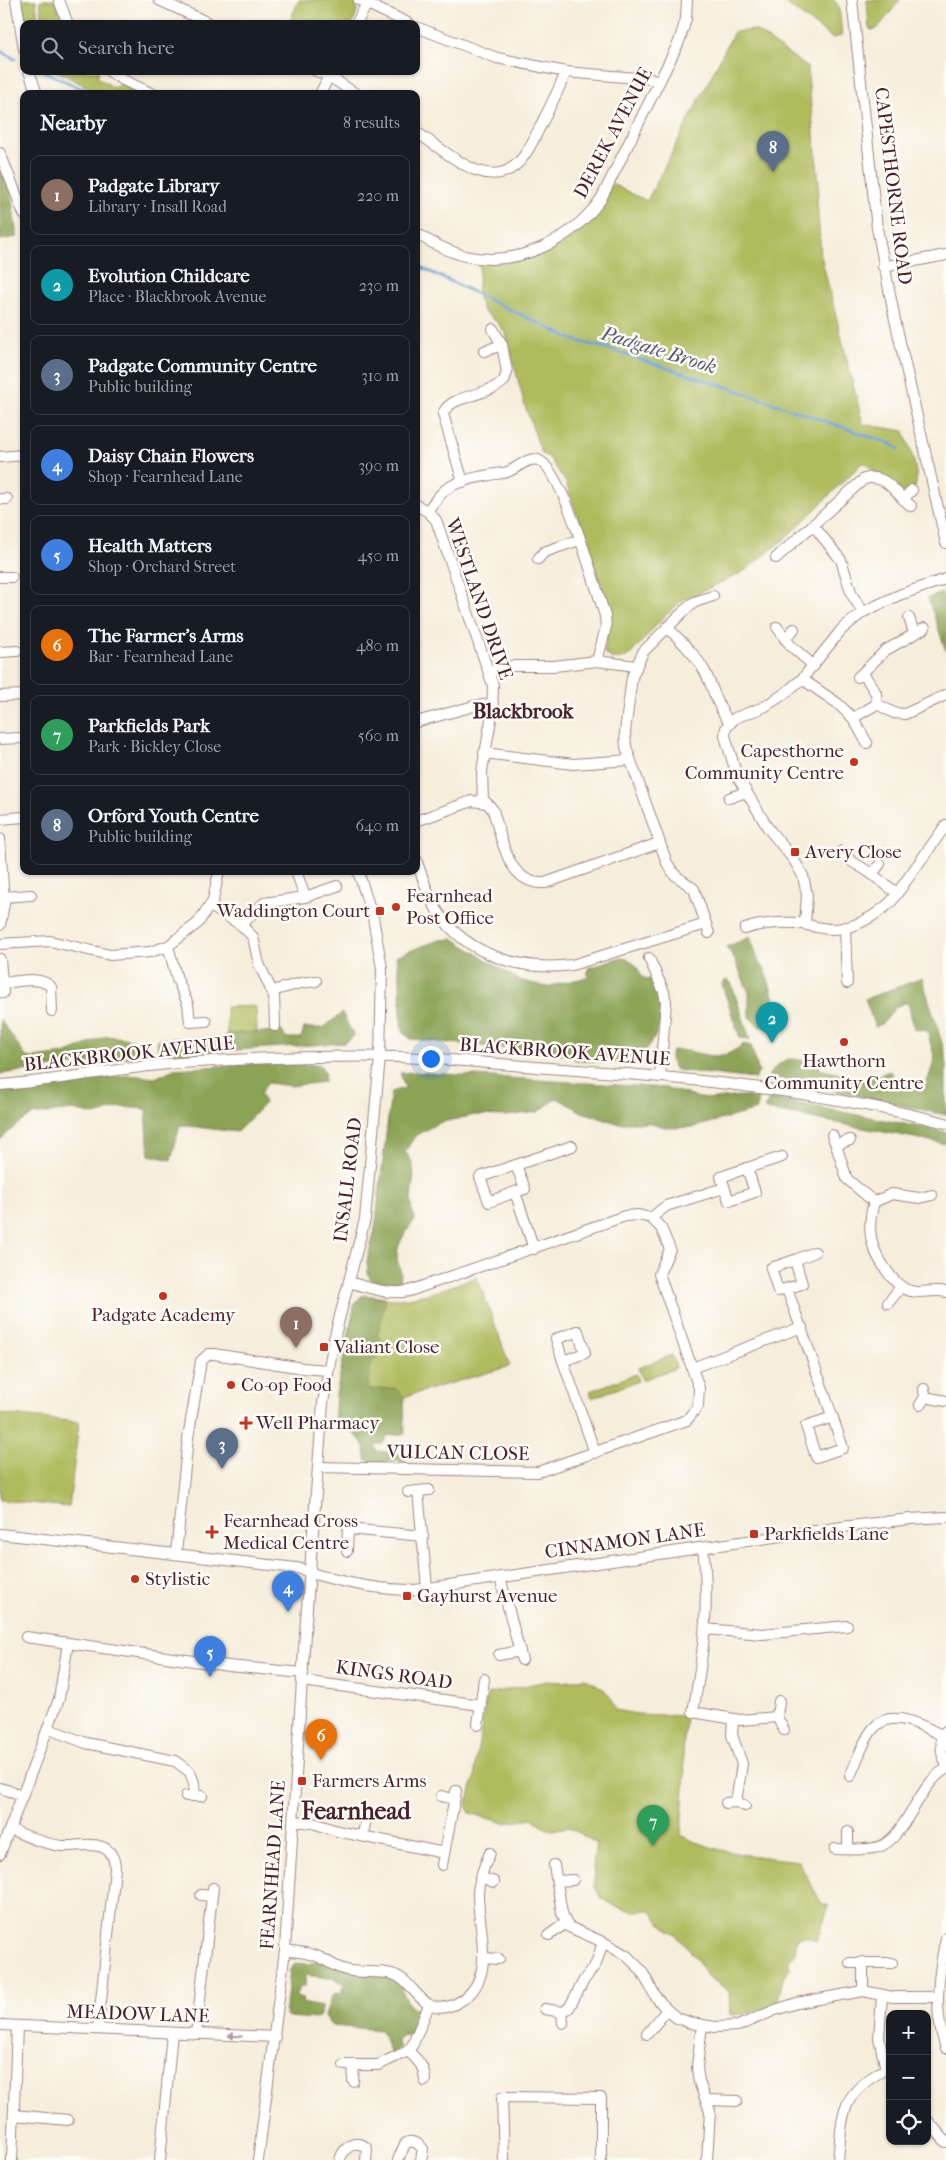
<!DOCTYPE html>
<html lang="en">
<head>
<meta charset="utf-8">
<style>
  body { margin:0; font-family:"IM FELL French Canon",serif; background:#242831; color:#f1f3f6 }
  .controls { position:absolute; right:15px; bottom:15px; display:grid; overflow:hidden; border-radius:10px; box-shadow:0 1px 4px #0004 }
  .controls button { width:45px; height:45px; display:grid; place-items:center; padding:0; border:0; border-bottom:1px solid #363941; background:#171b24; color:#f1f3f6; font:25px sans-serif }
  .you { position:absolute; left:430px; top:1058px; width:18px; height:18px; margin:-12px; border:4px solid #fff; border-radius:50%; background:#1a73e8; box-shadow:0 0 0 8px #1a73e833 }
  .badge { display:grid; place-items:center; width:32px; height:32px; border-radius:50%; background:#db2777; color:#fff; font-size:16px; font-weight:700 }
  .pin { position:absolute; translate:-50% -41px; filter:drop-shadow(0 1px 2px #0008) }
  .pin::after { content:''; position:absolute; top:26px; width:18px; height:15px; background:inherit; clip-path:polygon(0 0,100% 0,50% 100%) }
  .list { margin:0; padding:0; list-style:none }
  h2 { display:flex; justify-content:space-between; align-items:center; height:65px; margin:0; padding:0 20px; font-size:21px }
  h2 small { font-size:16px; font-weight:400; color:#9ea1a6 }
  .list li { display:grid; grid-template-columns:32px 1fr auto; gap:15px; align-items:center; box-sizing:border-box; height:80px; margin:0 10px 10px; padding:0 10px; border:1px solid #363941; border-radius:10px }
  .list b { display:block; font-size:19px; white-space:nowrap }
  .list p { margin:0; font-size:16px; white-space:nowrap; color:#9ea1a6 }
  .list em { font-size:16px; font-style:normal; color:#9ea1a6 }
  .icon { flex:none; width:28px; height:28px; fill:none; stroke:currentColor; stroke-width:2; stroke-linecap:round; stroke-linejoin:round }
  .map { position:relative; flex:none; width:946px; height:2160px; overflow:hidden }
  .search { position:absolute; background:#171b24; box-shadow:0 1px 4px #0004; left:20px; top:20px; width:400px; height:55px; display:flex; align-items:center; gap:12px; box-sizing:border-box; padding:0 18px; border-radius:10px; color:#9ea1a6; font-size:19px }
  .panel { position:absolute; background:#171b24; box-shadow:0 1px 4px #0004; left:20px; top:90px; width:400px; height:785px; border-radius:10px }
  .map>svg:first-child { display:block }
  .green { fill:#afbb5d; stroke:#7c6d44 }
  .forest { fill:#8ba354; stroke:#6a6140 }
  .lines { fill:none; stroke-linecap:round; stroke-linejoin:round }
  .stream { stroke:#659ed4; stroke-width:3 }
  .minor-casing { stroke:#a08682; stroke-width:12 }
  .minor { stroke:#fff; stroke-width:10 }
  .oneway { fill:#ae9aa0 }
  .poi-dot { fill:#c8321e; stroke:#fdfcf7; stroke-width:2 }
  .labels { text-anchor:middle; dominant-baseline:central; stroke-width:5; stroke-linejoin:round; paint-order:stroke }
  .street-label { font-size:19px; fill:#4a1f2b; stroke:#fdfcf7 }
  .poi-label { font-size:19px; fill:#4a1f2b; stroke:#fdfcf7; text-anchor:start }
  .water-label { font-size:20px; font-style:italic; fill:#565877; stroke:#fdfcf7 }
  .quarter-label { font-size:21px; font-weight:bold; fill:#4a1f2b; stroke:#fdfcf7 }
  .district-label { font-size:24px; font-weight:bold; fill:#4a1f2b; stroke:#fdfcf7 }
</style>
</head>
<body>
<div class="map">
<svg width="946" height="2160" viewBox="0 0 946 2160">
  <rect width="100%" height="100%" fill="#fdfcf7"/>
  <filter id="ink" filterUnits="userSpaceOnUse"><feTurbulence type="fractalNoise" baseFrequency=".02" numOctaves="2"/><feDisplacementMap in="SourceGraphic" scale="10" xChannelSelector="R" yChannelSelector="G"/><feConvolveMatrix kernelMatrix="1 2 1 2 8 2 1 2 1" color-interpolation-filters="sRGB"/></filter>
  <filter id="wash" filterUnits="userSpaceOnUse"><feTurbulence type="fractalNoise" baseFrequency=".0096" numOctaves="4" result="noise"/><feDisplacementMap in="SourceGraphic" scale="20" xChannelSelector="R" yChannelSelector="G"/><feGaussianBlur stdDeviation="1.12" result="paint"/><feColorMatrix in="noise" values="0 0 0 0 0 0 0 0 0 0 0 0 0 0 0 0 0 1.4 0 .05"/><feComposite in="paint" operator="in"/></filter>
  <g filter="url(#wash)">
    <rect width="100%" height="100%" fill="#f6edda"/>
    <g class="green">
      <path d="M22,0H36L38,24H25Z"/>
      <path d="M40,0H55L64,24H43Z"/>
      <path d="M299,0H351C360,7 357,15 352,24H294L290,21Z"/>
      <path d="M781,0H834L839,7L842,36L832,38Z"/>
      <path d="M867,0H900L877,29L871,30L869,28Z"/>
      <path d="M755,30L807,67L819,183L817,201L821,256L863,424L904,431C909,448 920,471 915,488L905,493L900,491L863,462L787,537L743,572L680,602L659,622L631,654L622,659H613L604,653L609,622V607L566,483L549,457L542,454L525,406L506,334L497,322L483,311L477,295L480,262C494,261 509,260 523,259C564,253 595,219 612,184L647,201L734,32Z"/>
      <path d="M57,71H99L97,77L114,88L122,83L144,94H100Z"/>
      <path d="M253,1006L256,1007L257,1032L227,1034L226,1007Z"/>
      <path d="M477,1277L510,1366L404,1397L336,1395L355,1304C364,1289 383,1300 398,1299C424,1298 452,1285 477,1277Z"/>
      <path d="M672,1355L676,1368L642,1380L638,1368Z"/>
      <path d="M636,1374L638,1381L592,1398L590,1391Z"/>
      <path d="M0,1414L79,1422L69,1507L0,1500Z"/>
      <path d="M584,1678C602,1687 609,1690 616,1710L636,1714L686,1716L683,1751L685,1774L681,1835C715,1854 759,1856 798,1861L822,1904L829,1906L817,1940L804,1936L797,1938L795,1952L789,1960V1966L791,1968L783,1978L777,2005L746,2014L730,2015L729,1991L707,1976L690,1950L672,1932L657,1920L654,1914L648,1910L636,1912L617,1907L600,1897L595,1887L593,1866L596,1843L568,1827L552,1830L546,1828L533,1819L504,1823L470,1813L466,1806L475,1776V1766L487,1694L546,1681L563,1682Z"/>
    </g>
    <g class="forest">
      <path d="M0,167L11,192L17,237L0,240Z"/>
      <path d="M942,593L946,610V651L928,598Z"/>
      <path d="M750,937L760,965L765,969L774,999L770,1010L774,1023L760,1027L749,1017V993L733,956L726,947Z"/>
      <path d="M454,939L519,980L546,987L588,977V968C612,961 630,946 642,977L656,982C657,988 661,994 662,1001C665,1022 652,1052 631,1060C616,1065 592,1060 576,1061L572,1055L411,1039L404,1033L401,1025L400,980L396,956L439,940Z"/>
      <path d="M922,978L946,1056V1115L768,1076C787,1052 792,1059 820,1064L819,1069L867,1080L889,1071L893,1074L890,1081L901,1084L915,1082L919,1092L924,1091L935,1059L927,1031L914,1029L908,1003C888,1004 893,1021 875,1027L865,999Z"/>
      <path d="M727,979L731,983L750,1039L740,1038L722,985Z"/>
      <path d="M342,1013L354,1036L344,1043L158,1055L157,1039C180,1037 202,1039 225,1038L227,1034L282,1031L285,1038H301L304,1028H323Z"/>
      <path d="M0,1019L26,1057L33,1058L64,1054L107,1036L132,1039L134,1057L0,1074Z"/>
      <path d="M744,1044L751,1046L759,1072L755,1079L676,1070L670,1060L672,1051C689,1047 705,1059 723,1055C730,1054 738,1048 744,1044Z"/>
      <path d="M267,1063L320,1065L325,1072L324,1082L291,1086L268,1083L260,1093L265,1103L237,1132L180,1125L171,1160L149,1155L146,1109L121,1107L95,1115L72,1110L32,1115L13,1128L0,1140V1091L33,1089L129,1075L155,1078L174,1069Z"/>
      <path d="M412,1072L666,1088L700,1098L716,1099L739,1096L759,1098L757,1110L694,1127L668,1128L651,1123H617L582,1112L557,1098L538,1112L505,1116L475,1115L438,1123L415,1136L405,1152C420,1166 411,1185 411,1203C411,1208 413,1214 415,1219C408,1229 396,1244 397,1257C397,1267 403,1267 400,1281L394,1286L371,1280L368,1274L367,1261L375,1229L391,1092L405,1088L400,1073Z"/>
      <path d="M770,1098L946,1132V1144L764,1109Z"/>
      <path d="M365,1295L386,1299L377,1336L382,1340L383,1347L376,1358L371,1362L368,1390L395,1388L404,1397L405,1434L388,1435L383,1443L375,1445L377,1451L406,1455V1461L370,1462L366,1459C366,1438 351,1430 334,1423L336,1395L355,1304L360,1297Z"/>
      <path d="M317,1961L388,1976L400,1984L408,2004L421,2011L409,2036L402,2035L397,2041L400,2048L391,2055L381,2030L332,2026L325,2016L331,1997L335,1993L344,1994L341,1991L344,1984L335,1979L306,1975L305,1987H299L297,1997L303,1999L302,2003L322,2007L321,2015L316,2019L289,2017L285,2015L290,1970L295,1963L308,1964Z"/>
    </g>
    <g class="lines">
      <g class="stream">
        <path d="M0,51L15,59"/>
        <path d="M43,71L93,94"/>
        <path d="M416,265L574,340L605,348L730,388L891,444L899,449"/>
      </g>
    </g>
  </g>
  <g filter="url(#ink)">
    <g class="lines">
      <g class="minor-casing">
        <g id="minor">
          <path d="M16,0L24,49"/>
          <path d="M59,0L68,24"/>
          <path d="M159,0L211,24"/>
          <path d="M359,0L410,24"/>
          <path d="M852,0L877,228L895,320L946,543"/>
          <path d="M356,24L369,0"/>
          <path d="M416,27L497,58L566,72L660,80"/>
          <path d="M29,71L37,94"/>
          <path d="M109,71L123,80L153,94"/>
          <path d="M316,71L329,76L356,94"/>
          <path d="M320,94L331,72"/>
          <path d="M416,132C435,144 458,164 478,171C517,184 529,148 543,121C551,105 559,89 566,72"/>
          <path d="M0,153L24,214"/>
          <path d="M416,233C431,243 447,251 465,256C517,268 571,241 601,199L679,42L686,19L687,0"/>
          <path d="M883,267L946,255"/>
          <path d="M484,351L502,345L493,329"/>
          <path d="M0,457L24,455"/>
          <path d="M463,482L443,414C450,394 487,397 504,381L507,372L502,345"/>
          <path d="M0,499H7"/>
          <path d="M416,505L427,511L436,520L493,685L492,714L482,771L483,801"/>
          <path d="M911,506L903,499L912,490"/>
          <path d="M427,511C433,504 438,496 445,490C458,480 487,475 503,473C515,472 526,456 538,460C561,466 597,590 605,616L606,627L597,661"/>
          <path d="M813,525L841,560L852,595L863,612"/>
          <path d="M776,558L864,479C882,474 891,486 903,499"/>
          <path d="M538,559L544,552L579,540"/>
          <path d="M0,577H12"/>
          <path d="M909,618L914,633"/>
          <path d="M667,627C681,641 696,655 705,672C714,689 717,707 729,722"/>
          <path d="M777,627L791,646L814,666"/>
          <path d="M785,639L794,629"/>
          <path d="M0,652L17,651"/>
          <path d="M489,672L511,666H554L597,661L636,666"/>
          <path d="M863,673L876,693L877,704L894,713L905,714L946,695"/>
          <path d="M858,677L886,650L925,628"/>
          <path d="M802,679L837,703L853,718L867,743"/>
          <path d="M0,696L24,695"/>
          <path d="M853,718L877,704"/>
          <path d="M416,722L474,706L493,704"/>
          <path d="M0,739L21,738"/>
          <path d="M484,753L573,764L630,760"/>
          <path d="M729,798L746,792"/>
          <path d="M0,819L24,817"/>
          <path d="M416,821L472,801L487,803L493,810C502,838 507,885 545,883L659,843"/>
          <path d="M0,839L4,904L0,925"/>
          <path d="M842,851L851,861L869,872L897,893"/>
          <path d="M416,859C421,874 426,889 433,903C459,953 519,972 572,965L706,924"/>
          <path d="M296,871L305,897"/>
          <path d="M872,874L880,864"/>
          <path d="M3,897L31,895"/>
          <path d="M210,906L241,925L253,937L259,964L274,996L275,1026"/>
          <path d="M805,924L807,895L803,876L794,860L768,828L737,776L725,736L726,728L735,718L764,707L784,694L802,679L842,629L863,612L899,595L946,579"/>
          <path d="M241,925L264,903L305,897L337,886"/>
          <path d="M845,927L847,983"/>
          <path d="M745,929C762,923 781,922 798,923C810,925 821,929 833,929C855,929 875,916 891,902L946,825"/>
          <path d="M709,933L694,889L674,874L667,863L626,747L625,732L632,677L643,652L685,610L695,602L713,596"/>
          <path d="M0,944L50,941L110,955L150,952L168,946L198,923L213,900L219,871"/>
          <path d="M168,946L177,979L188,1004L190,1022L206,1021"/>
          <path d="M649,958L664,992L666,1002L660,1076"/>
          <path d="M0,959L3,993"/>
          <path d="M2,983C17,982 41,975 51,987L52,1011"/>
          <path d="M272,991L301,983L316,981"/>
          <path d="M0,1085C61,1081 120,1067 180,1063C253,1058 328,1055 400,1057C450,1059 499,1064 548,1068C682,1077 816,1090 946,1123"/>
          <path d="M832,1135L836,1145L850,1140"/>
          <path d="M836,1145L847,1179L874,1202C871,1213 869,1225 871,1237C873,1253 894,1288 911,1291C922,1294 934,1289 946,1292"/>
          <path d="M747,1168L755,1192L729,1201L721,1177Z"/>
          <path d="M747,1168L782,1157"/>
          <path d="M515,1192L489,1202L480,1177L516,1165"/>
          <path d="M874,1202L892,1194L919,1198L932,1195"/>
          <path d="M534,1249L515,1192L525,1189L516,1165L572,1146"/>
          <path d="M795,1260L802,1284L778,1291L771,1268Z"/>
          <path d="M795,1260L815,1252"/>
          <path d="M349,1282C369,1288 389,1295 409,1291L625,1216L638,1215L651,1218L666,1206L724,1188"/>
          <path d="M787,1289C806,1342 825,1394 843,1448L816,1457L806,1426L833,1417"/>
          <path d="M888,1303L901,1287"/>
          <path d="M578,1331L585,1353L563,1361L556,1339Z"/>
          <path d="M563,1361L595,1453"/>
          <path d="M692,1368L802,1327"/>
          <path d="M925,1397L946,1401"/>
          <path d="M920,1405L925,1397L924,1389"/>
          <path d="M318,1467L538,1472L687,1420L698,1406L699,1388L659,1274L670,1249L661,1228L651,1218"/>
          <path d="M418,1491L427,1588"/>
          <path d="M408,1492L429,1490"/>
          <path d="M0,1534L296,1568C304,1569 310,1573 318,1575C349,1584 382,1590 415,1590L842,1527L910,1519L946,1517"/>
          <path d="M703,1548C710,1603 703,1657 693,1712L740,1720L777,1717"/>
          <path d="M347,1551L348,1529L423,1536"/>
          <path d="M176,1553L188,1438L201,1361L209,1354H214L303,1368L327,1370"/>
          <path d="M500,1577L522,1660"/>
          <path d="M705,1629L762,1634L847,1626"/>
          <path d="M26,1637L229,1666L303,1673"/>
          <path d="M499,1655L520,1651"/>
          <path d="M302,1681L481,1705"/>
          <path d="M779,1701L777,1717L784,1730"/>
          <path d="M733,1719L732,1735L742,1764L736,1802"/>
          <path d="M478,1725L484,1679"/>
          <path d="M49,1729L86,1743L175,1761L190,1772L194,1783L195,1796"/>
          <path d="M946,1731L941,1735L942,1753L946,1764"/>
          <path d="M850,1776C857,1762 862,1743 872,1730C890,1707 922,1725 941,1735"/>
          <path d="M0,1788L23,1795"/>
          <path d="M186,1796H202"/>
          <path d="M441,1796L454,1799"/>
          <path d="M726,1803L736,1802L745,1806"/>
          <path d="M294,1821L313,1823L337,1831L444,1853"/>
          <path d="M10,1829C26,1836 44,1844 62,1846C75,1847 90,1842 102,1847C111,1850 115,1859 115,1869L98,2029"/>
          <path d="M363,1835L367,1812"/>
          <path d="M835,1849C849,1849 865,1851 878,1847C905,1840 918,1784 946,1769"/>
          <path d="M848,1849V1832"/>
          <path d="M0,1854L59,1699L68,1643"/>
          <path d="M442,1865L456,1791"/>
          <path d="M554,1865L562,1913L566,1923"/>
          <path d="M480,1877L494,1882"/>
          <path d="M558,1881L573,1880"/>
          <path d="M201,1895L212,1896L213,1888"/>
          <path d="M549,1935L566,1923L569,1927L605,1943L627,1956L641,1970L656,1997L667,2010L677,2018L691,2023L715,2027L738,2026L775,2010L797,2003L863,1991L893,1997H938"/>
          <path d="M946,1938C938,1975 933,2012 946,2048"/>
          <path d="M285,1950C296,1952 309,1952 319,1957C328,1961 336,1968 346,1970C361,1974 377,1970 392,1974C416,1980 422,2023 459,2002C499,1979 477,1928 478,1892C479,1878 484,1866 490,1853"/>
          <path d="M484,1958L499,1959"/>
          <path d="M863,1962V1991"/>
          <path d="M850,1963H892"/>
          <path d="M882,1996L879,2038L886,2069L890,2072"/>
          <path d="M545,2009L562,2012L569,2008L584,1980L596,1964L603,1942"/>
          <path d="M562,2012L563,2023"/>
          <path d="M0,2025L275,2037"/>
          <path d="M702,2025L697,2067L699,2082L710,2111L707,2160"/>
          <path d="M196,2034L212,1896"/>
          <path d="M647,2034L667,2010"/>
          <path d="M408,2051C418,2060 425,2067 425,2081"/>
          <path d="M344,2065H378L408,2051L413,2044L429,2005"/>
          <path d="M353,2081L354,2066"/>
          <path d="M707,2100L737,2101"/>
          <path d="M14,2115L68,2120"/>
          <path d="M927,2120L946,2142"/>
          <path d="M12,2160L17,2027"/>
          <path d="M160,2160L172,2033"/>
          <path d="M258,2160L285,1950L305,1633L323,1403L334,1339L365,1219L380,1057L382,968L373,918L358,871"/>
          <path d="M340,2160C343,2148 357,2137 367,2149L366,2160"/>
          <path d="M398,2160L405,2144C411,2139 418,2143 423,2149L421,2160"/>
          <path d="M504,2160L502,2097L601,2098V2160"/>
          <path d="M838,2160C843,2113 840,2093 886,2069"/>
        </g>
      </g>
      <use href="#minor" class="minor"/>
    </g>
    <defs><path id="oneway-solid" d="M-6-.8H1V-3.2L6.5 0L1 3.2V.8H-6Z" transform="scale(1.25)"/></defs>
    <use class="oneway" href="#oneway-solid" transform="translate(235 2036) rotate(-177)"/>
  </g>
  <g class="poi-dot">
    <circle cx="854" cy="762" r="5"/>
    <rect x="790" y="847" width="10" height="10" rx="2.5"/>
    <circle cx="396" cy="907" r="5"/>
    <rect x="375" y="906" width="10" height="10" rx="2.5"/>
    <circle cx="844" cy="1042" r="5"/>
    <circle cx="163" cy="1296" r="5"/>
    <rect x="319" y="1342" width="10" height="10" rx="2.5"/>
    <circle cx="231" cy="1385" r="5"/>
    <path d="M243.5 1415.5h5v5h5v5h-5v5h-5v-5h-5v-5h5z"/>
    <path d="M209.5 1524.5h5v5h5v5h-5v5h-5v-5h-5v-5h5z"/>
    <rect x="749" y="1529" width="10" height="10" rx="2.5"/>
    <circle cx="135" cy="1579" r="5"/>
    <rect x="402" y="1591" width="10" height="10" rx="2.5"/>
    <rect x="297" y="1776" width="10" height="10" rx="2.5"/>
  </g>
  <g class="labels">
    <g class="street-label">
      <text transform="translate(613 133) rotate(-62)">DEREK AVENUE</text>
      <text transform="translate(893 186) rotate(83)">CAPESTHORNE ROAD</text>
      <text transform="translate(479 599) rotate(71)">WESTLAND DRIVE</text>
      <text transform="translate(565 1052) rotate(4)">BLACKBROOK AVENUE</text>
      <text transform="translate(129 1054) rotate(-6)">BLACKBROOK AVENUE</text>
      <text transform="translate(348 1180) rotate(-83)">INSALL ROAD</text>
      <text transform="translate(458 1453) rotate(1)">VULCAN CLOSE</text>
      <text transform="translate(625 1541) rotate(-8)">CINNAMON LANE</text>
      <text transform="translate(394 1675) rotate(8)">KINGS ROAD</text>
      <text transform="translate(273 1865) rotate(-86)">FEARNHEAD LANE</text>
      <text transform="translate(138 2014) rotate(2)">MEADOW LANE</text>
    </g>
    <g class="poi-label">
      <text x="844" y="751" text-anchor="end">Capesthorne<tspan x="844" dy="22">Community Centre</tspan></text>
      <text x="805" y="852">Avery Close</text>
      <text x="406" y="896">Fearnhead<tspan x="406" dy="22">Post Office</tspan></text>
      <text x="370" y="911" text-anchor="end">Waddington Court</text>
      <text x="844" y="1061" text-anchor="middle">Hawthorn<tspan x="844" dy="22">Community Centre</tspan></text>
      <text x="163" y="1315" text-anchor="middle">Padgate Academy</text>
      <text x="334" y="1347">Valiant Close</text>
      <text x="241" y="1385">Co-op Food</text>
      <text x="256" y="1423">Well Pharmacy</text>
      <text x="223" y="1521">Fearnhead Cross<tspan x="223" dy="22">Medical Centre</tspan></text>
      <text x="764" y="1534">Parkfields Lane</text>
      <text x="145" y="1579">Stylistic</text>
      <text x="417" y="1596">Gayhurst Avenue</text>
      <text x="312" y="1781">Farmers Arms</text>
    </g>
    <g class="water-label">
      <text transform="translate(659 350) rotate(17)">Padgate Brook</text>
    </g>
    <g class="quarter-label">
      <text x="523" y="711">Blackbrook</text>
    </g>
    <g class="district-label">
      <text x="356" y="1811">Fearnhead</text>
    </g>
  </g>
</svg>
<div class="controls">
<button>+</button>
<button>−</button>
<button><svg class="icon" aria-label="locate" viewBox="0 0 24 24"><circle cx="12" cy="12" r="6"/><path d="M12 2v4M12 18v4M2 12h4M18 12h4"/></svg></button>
</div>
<div class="you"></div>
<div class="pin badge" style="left:296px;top:1348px;background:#8d6e63">1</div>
<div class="pin badge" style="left:772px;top:1043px;background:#0f9aa8">2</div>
<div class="pin badge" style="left:222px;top:1469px;background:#5c6f8a">3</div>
<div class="pin badge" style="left:288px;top:1612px;background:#3f7fe0">4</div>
<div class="pin badge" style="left:210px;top:1677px;background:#3f7fe0">5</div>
<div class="pin badge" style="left:321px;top:1760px;background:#e8710a">6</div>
<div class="pin badge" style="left:653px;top:1846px;background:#2e9e5b">7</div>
<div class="pin badge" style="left:773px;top:172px;background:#5c6f8a">8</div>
<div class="search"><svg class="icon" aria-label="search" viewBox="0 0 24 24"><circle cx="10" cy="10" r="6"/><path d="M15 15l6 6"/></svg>Search here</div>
<section class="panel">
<h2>Nearby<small>8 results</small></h2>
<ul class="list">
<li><span class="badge" style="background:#8d6e63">1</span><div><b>Padgate Library</b><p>Library · Insall Road</p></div><em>220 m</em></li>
<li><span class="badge" style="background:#0f9aa8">2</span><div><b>Evolution Childcare</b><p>Place · Blackbrook Avenue</p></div><em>230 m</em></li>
<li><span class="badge" style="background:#5c6f8a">3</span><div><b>Padgate Community Centre</b><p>Public building</p></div><em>310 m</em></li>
<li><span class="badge" style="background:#3f7fe0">4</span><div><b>Daisy Chain Flowers</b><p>Shop · Fearnhead Lane</p></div><em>390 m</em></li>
<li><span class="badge" style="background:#3f7fe0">5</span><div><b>Health Matters</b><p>Shop · Orchard Street</p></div><em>450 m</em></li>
<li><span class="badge" style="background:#e8710a">6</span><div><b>The Farmer's Arms</b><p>Bar · Fearnhead Lane</p></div><em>480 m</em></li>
<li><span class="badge" style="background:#2e9e5b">7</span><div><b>Parkfields Park</b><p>Park · Bickley Close</p></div><em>560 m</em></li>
<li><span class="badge" style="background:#5c6f8a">8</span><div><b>Orford Youth Centre</b><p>Public building</p></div><em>640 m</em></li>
</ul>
</section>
</div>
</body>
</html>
